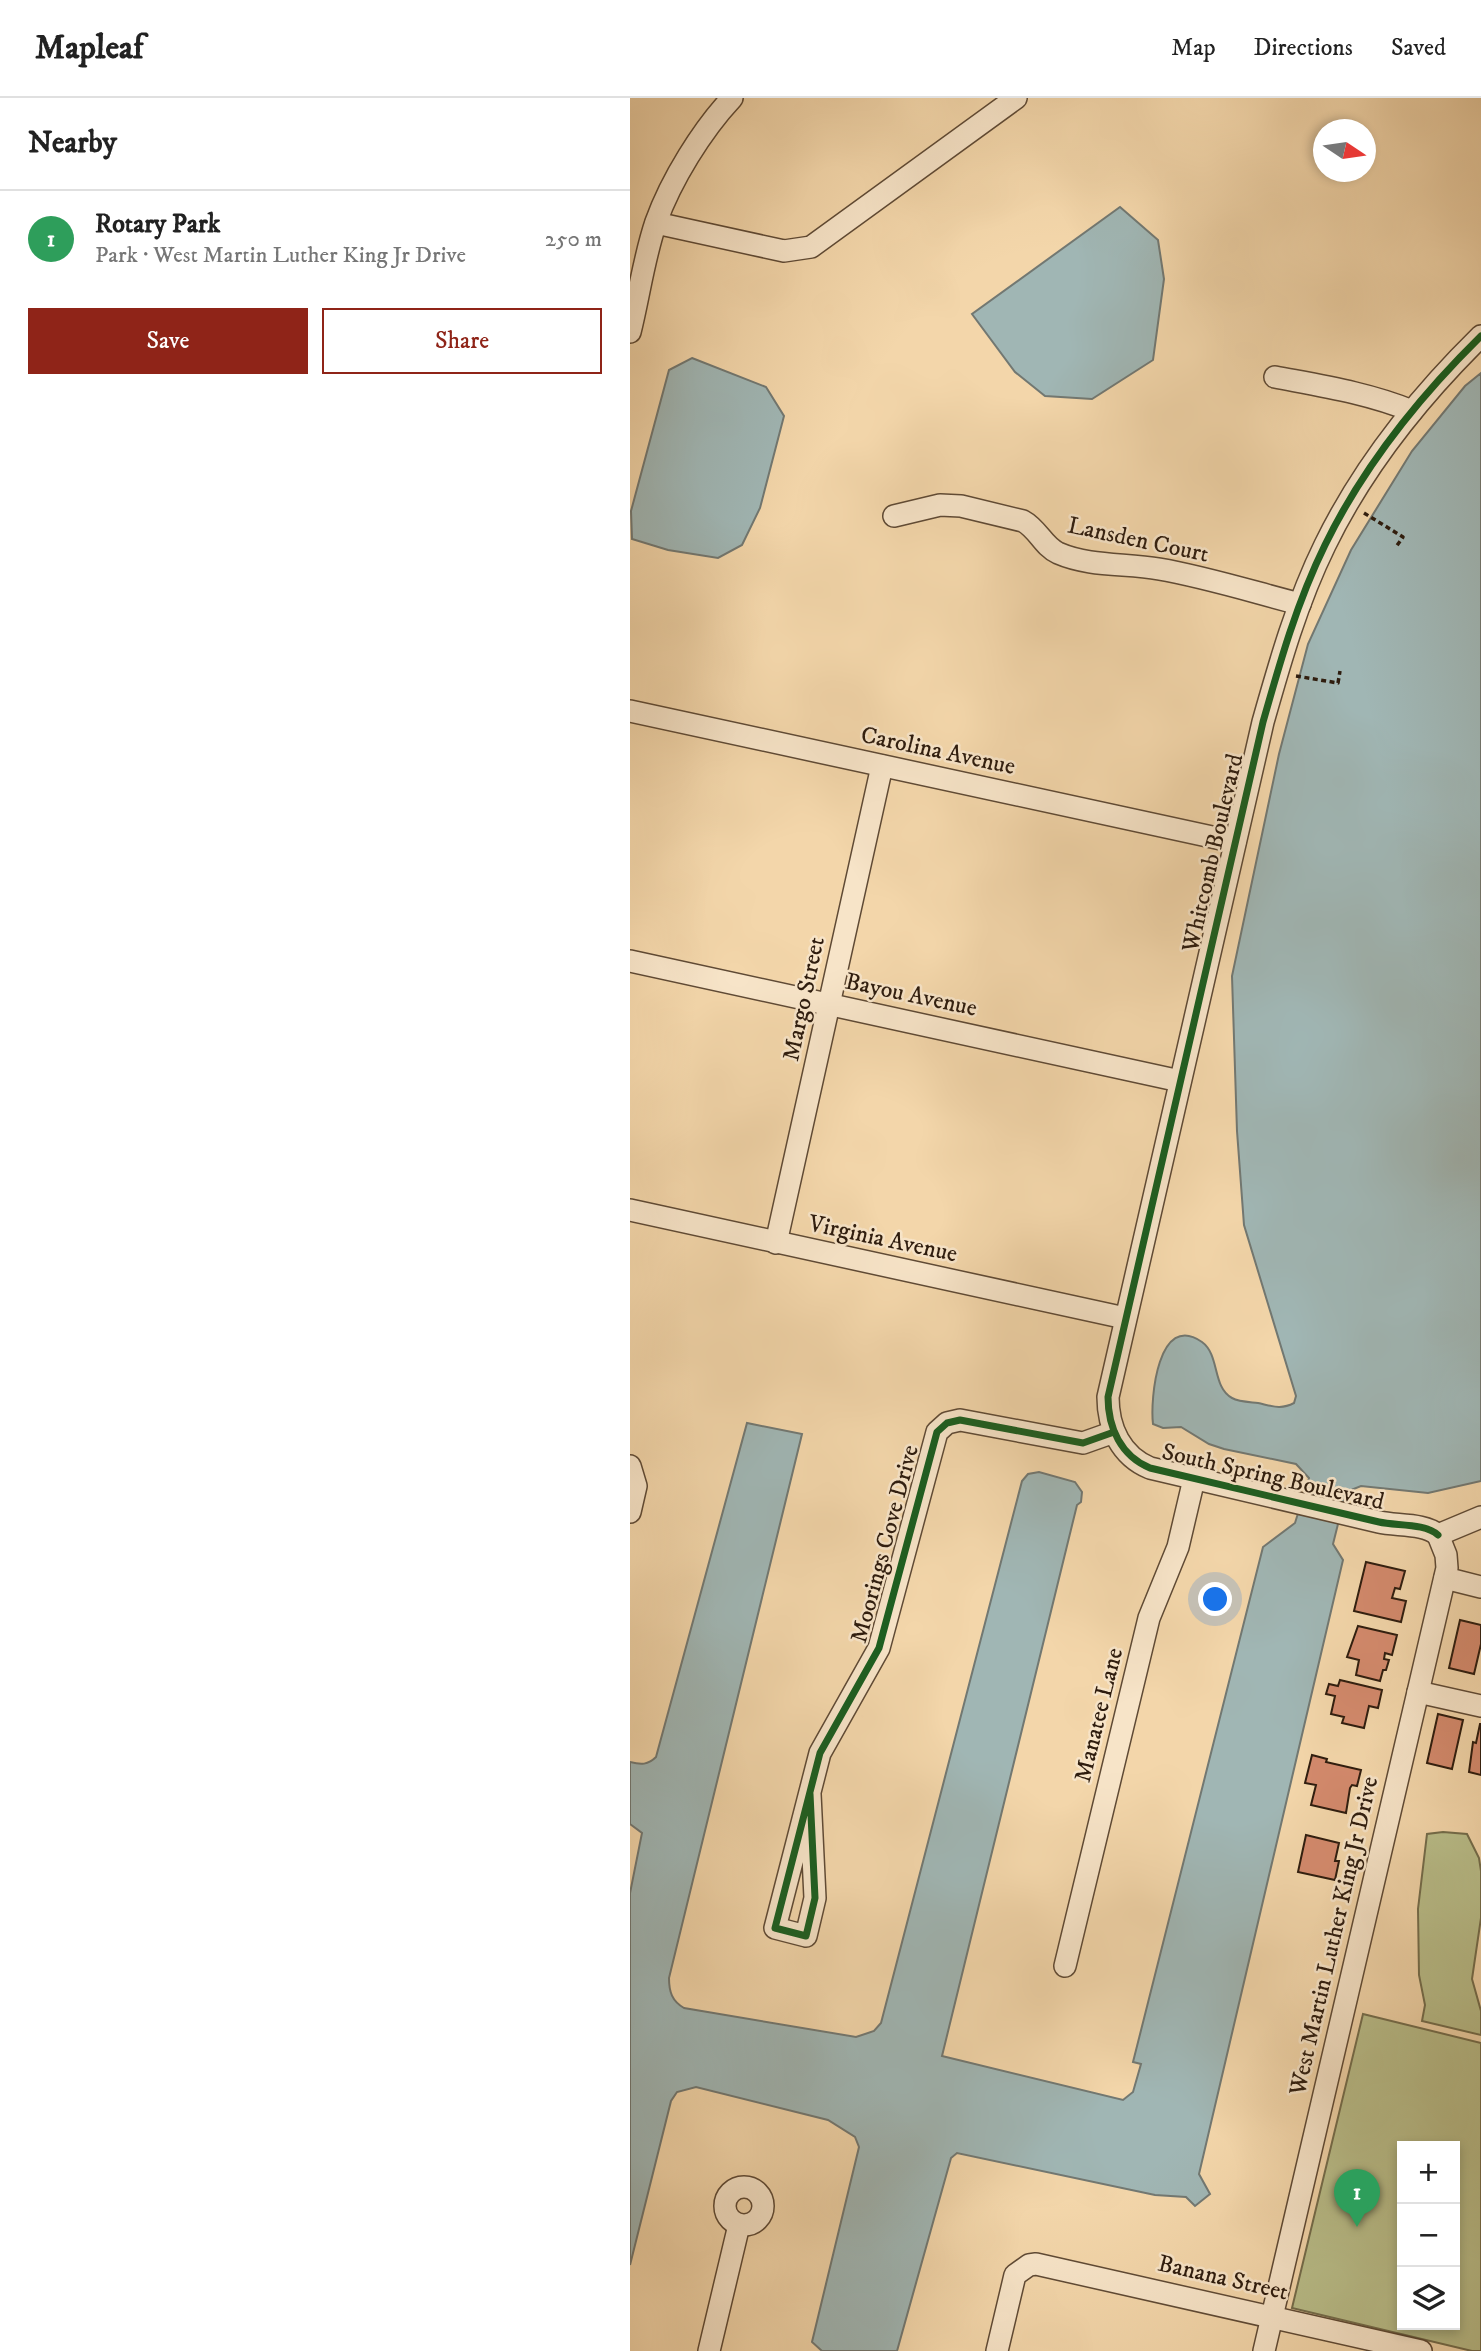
<!DOCTYPE html>
<html lang="en">
<head>
<meta charset="utf-8">
<style>
  body { margin:0; font-family:"IM FELL DW Pica",serif; background:#f2f2f2; color:#222 }
  .controls { position:absolute; right:21px; bottom:21px; display:grid; overflow:hidden; border-radius:0px; box-shadow:0 4px 10px #0003 }
  .controls button { width:63px; height:63px; display:grid; place-items:center; padding:0; border:0; border-bottom:2px solid #e0e0e0; background:#fff; color:#222; font:35px sans-serif }
  .compass { position:absolute; left:683px; top:21px; width:63px; height:63px; border-radius:50%; background:#fff; box-shadow:0 4px 10px #0003; rotate:103deg }
  .you { position:absolute; left:586px; top:1502px; width:24px; height:24px; margin:-18px; border:5px solid #fff; border-radius:50%; background:#1a73e8; box-shadow:0 0 0 10px #1a73e833 }
  .badge { display:grid; place-items:center; width:46px; height:46px; border-radius:50%; background:#8f2418; color:#fff; font-size:23px; font-weight:700 }
  .pin { position:absolute; translate:-50% -58px; filter:drop-shadow(0 2px 4px #0008) }
  .pin::after { content:''; position:absolute; top:37px; width:24px; height:21px; background:inherit; clip-path:polygon(0 0,100% 0,50% 100%) }
  .list { margin:0; padding:0; list-style:none }
  h2 { display:flex; justify-content:space-between; align-items:center; height:91px; margin:0; padding:0 28px; font-size:30px }
  h2 small { font-size:23px; font-weight:400; color:#767676 }
  .list li { display:grid; grid-template-columns:46px 1fr auto; gap:21px; align-items:center; box-sizing:border-box; height:98px; padding:0 28px; border-top:2px solid #e0e0e0 }
  .list b { display:block; font-size:26px; white-space:nowrap }
  .list p { margin:0; font-size:23px; white-space:nowrap; color:#767676 }
  .list em { font-size:23px; font-style:normal; color:#767676 }
  .actions { display:flex; gap:14px; padding:21px 28px }
  .actions a { flex:1; padding:16px 0; border:2px solid #8f2418; border-radius:0px; text-align:center; font-size:24px; color:#8f2418 }
  .actions .main { background:#8f2418; color:#fff }
  .icon { flex:none; width:38px; height:38px; fill:none; stroke:currentColor; stroke-width:2; stroke-linecap:round; stroke-linejoin:round }
  .map { position:relative; flex:none; width:851px; height:2253px; overflow:hidden }
  header { display:flex; align-items:center; gap:42px; box-sizing:border-box; height:98px; padding:0 35px; background:#fff; border-bottom:2px solid #e0e0e0 }
  header strong { font-size:33px }
  nav { display:flex; gap:38px; margin-inline-start:auto; font-size:24px }
  main { display:flex }
  aside { flex:1; background:#fff }
  .map>svg:first-child { display:block }
  .green { fill:#b9be8a; stroke:#746d4c; stroke-width:2; fill-rule:evenodd }
  .water { fill:#a0b6b4; stroke:#727872; stroke-width:2 }
  .building { fill:#d48a6d; stroke:#2e1c0e; stroke-width:2 }
  .lines { fill:none; stroke-linecap:round; stroke-linejoin:round }
  .minor-casing { stroke:#5f4a35; stroke-width:24 }
  .path { stroke:#2e1c0e; stroke-width:3.5; stroke-dasharray:5 3.5; stroke-linecap:butt }
  .minor { stroke:#f7e4c8; stroke-width:21 }
  .cycleway-casing { stroke:#f7e4c8; stroke-width:11 }
  .cycleway { stroke:#1b5e20; stroke-width:7 }
  .labels { text-anchor:middle; dominant-baseline:central; stroke-width:5; stroke-linejoin:round; paint-order:stroke }
  .street-label { font-size:24px; fill:#2e1c0e; stroke:#f7e4c8 }
</style>
</head>
<body>
<header>
<strong>Mapleaf</strong>
<nav><a>Map</a><a>Directions</a><a>Saved</a></nav>
</header>
<main>
<aside>
<h2>Nearby<small></small></h2>
<ul class="list">
<li><span class="badge" style="background:#2e9e5b">1</span><div><b>Rotary Park</b><p>Park · West Martin Luther King Jr Drive</p></div><em>250 m</em></li>
</ul>
<div class="actions"><a class="main">Save</a><a>Share</a></div>
</aside>
<div class="map">
<svg width="851" height="2253" viewBox="0 0 851 2253">
  <rect width="100%" height="100%" fill="#f3d6aa"/>
  <filter id="stains"><feTurbulence type="fractalNoise" baseFrequency=".00286" numOctaves="4"/><feColorMatrix values="0 0 0 0 .2 0 0 0 0 .09 0 0 0 0 .02 0 0 0 .5 -.17"/></filter>
  <radialGradient id="worn" r=".72"><stop offset=".6" stop-color="#630" stop-opacity="0"/><stop offset="1" stop-color="#630" stop-opacity=".3"/></radialGradient>
  <g class="green">
    <path d="M813,1734L837,1736L849,1760L851,1773V1820L842,1881L851,1913V1937L792,1923L795,1907L789,1877L788,1811L797,1736Z"/>
    <path d="M733,1916L851,1945V2253H842L662,2210ZM825,2048V2227H772V2048Z"/>
  </g>
  <g class="water">
    <path d="M490,109L528,142L534,181L523,262L462,301L415,298L385,274L342,216Z"/>
    <path d="M62,260L136,289L154,318L130,410L112,447L88,460L38,452L2,441L1,413L39,272Z"/>
    <path d="M851,275V1383L798,1395L731,1388L716,1394L703,1446L713,1462L569,2076L580,2096L565,2108L556,2099L525,2097L327,2055L321,2060L267,2253H192L182,2244L229,2049L225,2039L198,2022L66,1989L47,1994L41,2003L0,2167V1795L12,1735L0,1726V1664C11,1667 18,1667 26,1659L117,1325L172,1336L39,1880C39,1894 42,1903 54,1910L226,1939L244,1933L251,1925L392,1383L398,1376L409,1374L445,1384L452,1394L451,1404L447,1407L312,1958L493,2002L503,1994L511,1966L503,1964L633,1449L665,1425L679,1380L666,1366L594,1351L579,1346L551,1329L533,1330L523,1326C520,1301 528,1213 572,1244C590,1257 582,1289 602,1300C609,1304 619,1304 628,1305C642,1308 651,1312 664,1305L666,1298L614,1127L607,1033L602,878L649,656L678,546L721,452L782,353L835,288Z"/>
  </g>
  <g class="building">
    <path d="M736,1464L775,1473L770,1491L765,1490L762,1500L776,1503L771,1524L724,1513Z"/>
    <path d="M830,1522L851,1527V1546L844,1576L819,1570Z"/>
    <path d="M728,1528L767,1537L762,1557L755,1555L754,1561L759,1562L756,1572H753L750,1583L726,1577L729,1562L717,1559Z"/>
    <path d="M710,1582L752,1592L748,1610L739,1608L734,1630L712,1625L714,1619L701,1616L705,1598L696,1596L699,1586L708,1588Z"/>
    <path d="M808,1616L833,1622L822,1671L797,1665Z"/>
    <path d="M850,1626H851V1677L839,1674L843,1644L846,1645Z"/>
    <path d="M682,1657L697,1661L696,1664L731,1672L727,1688L722,1687L720,1690L716,1715L681,1707L686,1687L675,1685Z"/>
    <path d="M676,1737L709,1745L705,1763H709L705,1782L668,1774Z"/>
  </g>
  <g class="lines">
    <g class="minor-casing">
      <g id="minor">
        <path d="M26,125L154,153L181,149L386,0"/>
        <path d="M0,234C9,198 14,159 26,124C41,82 72,32 102,0"/>
        <path d="M645,279C692,288 738,295 782,313"/>
        <path d="M264,418L310,407L331,408L393,423C408,431 413,448 428,455C460,469 496,465 529,471C576,479 623,494 670,506"/>
        <path d="M0,613L605,744"/>
        <path d="M0,863L550,983"/>
        <path d="M0,1112L495,1220"/>
        <path d="M146,1145L252,668"/>
        <path d="M0,1368L6,1388L0,1414"/>
        <path d="M808,1437C795,1425 766,1428 749,1424L520,1370C491,1358 478,1330 478,1299L633,624C650,564 667,504 695,447C733,369 789,299 851,238"/>
        <path d="M808,1437L851,1419"/>
        <path d="M815,1480L851,1489"/>
        <path d="M788,1594L851,1608"/>
        <path d="M180,1696L185,1800L176,1838L145,1830L190,1655L249,1550L307,1334L317,1325L330,1322L453,1345L484,1334"/>
        <path d="M435,1868L519,1520L548,1449L564,1381"/>
        <circle cx="114" cy="2108" r="19"/>
        <path d="M79,2253L109,2127"/>
        <path d="M367,2253L385,2177L399,2167L406,2166L791,2253"/>
        <path d="M634,2253L817,1470L816,1457L808,1437"/>
      </g>
    </g>
    <g class="path">
      <path d="M734,415L773,439L766,449"/>
      <path d="M666,578L708,585L710,573"/>
    </g>
    <use href="#minor" class="minor"/>
    <g class="cycleway-casing">
      <g id="cycleway">
        <path d="M808,1437C795,1425 766,1428 749,1424L520,1370C491,1358 478,1330 478,1299L633,624C650,564 667,504 695,447C733,369 789,299 851,238"/>
        <path d="M180,1696L185,1800L176,1838L145,1830L190,1655L249,1550L307,1334L317,1325L330,1322L453,1345L484,1334"/>
      </g>
    </g>
    <use href="#cycleway" class="cycleway"/>
  </g>
  <g class="labels">
    <g class="street-label">
      <text transform="translate(508 442) rotate(12)">Lansden Court</text>
      <text transform="translate(308 653) rotate(12)">Carolina Avenue</text>
      <text transform="translate(583 755) rotate(-77)">Whitcomb Boulevard</text>
      <text transform="translate(281 897) rotate(12)">Bayou Avenue</text>
      <text transform="translate(174 901) rotate(-78)">Margo Street</text>
      <text transform="translate(253 1141) rotate(12)">Virginia Avenue</text>
      <text transform="translate(643 1379) rotate(13)">South Spring Boulevard</text>
      <text transform="translate(255 1446) rotate(-75)">Moorings Cove Drive</text>
      <text transform="translate(469 1617) rotate(-76)">Manatee Lane</text>
      <text transform="translate(704 1838) rotate(-77)">West Martin Luther King Jr Drive</text>
      <text transform="translate(593 2180) rotate(13)">Banana Street</text>
    </g>
  </g>
  <rect width="100%" height="100%" filter="url(#stains)"/>
  <rect width="100%" height="100%" fill="url(#worn)"/>
</svg>
<div class="controls">
<button>+</button>
<button>−</button>
<button><svg class="icon" aria-label="layers" viewBox="0 0 24 24"><path d="M12 4l9 5-9 5-9-5zM3 14l9 5 9-5"/></svg></button>
</div>
<svg class="compass" viewBox="-18 -18 36 36"><path d="M0-13l5 13h-10z" fill="#e53935"/><path d="M0 13l5-13h-10z" fill="#767676"/></svg>
<div class="you"></div>
<div class="pin badge" style="left:727px;top:2129px;background:#2e9e5b">1</div>
</div>
</main>
</body>
</html>
